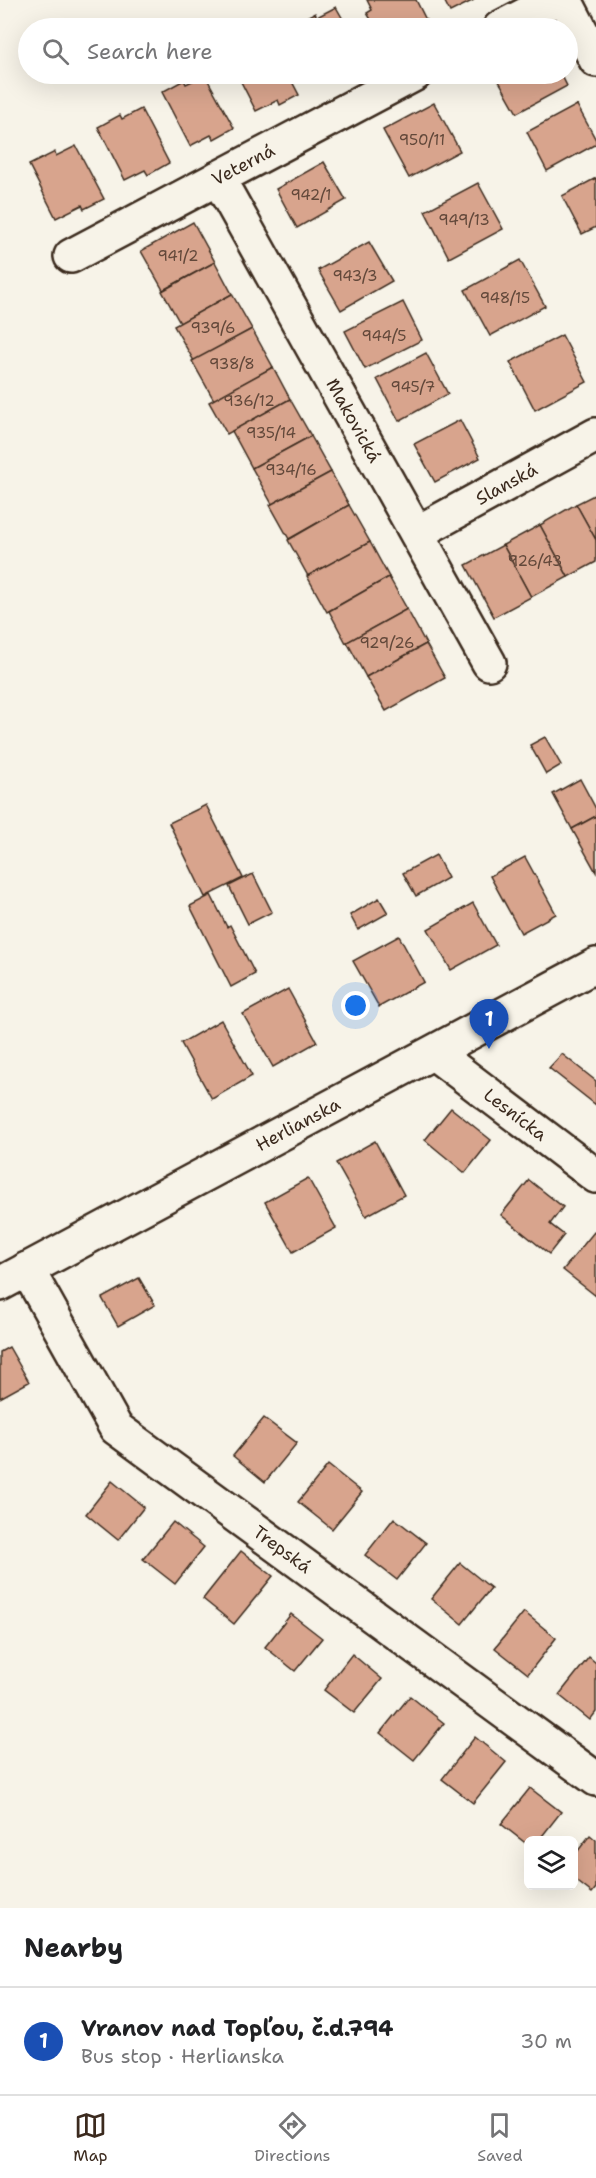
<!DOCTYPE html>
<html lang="en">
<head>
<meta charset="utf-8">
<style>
  body { margin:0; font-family:"Shantell Sans",sans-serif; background:#f2f2f2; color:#202124 }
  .controls { position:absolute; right:18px; bottom:18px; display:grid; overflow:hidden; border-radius:9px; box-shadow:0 6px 24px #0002 }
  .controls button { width:54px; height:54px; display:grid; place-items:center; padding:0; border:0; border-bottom:2px solid #e0e0e0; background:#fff; color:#202124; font:30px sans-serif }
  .you { position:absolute; left:356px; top:1006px; width:21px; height:21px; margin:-15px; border:4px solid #fff; border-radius:50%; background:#1a73e8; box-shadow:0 0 0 9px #1a73e833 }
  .badge { display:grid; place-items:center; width:39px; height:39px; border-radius:50%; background:#3b2a1e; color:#fff; font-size:20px; font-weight:700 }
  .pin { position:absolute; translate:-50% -50px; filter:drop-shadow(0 2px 3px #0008) }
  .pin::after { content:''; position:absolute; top:32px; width:21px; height:18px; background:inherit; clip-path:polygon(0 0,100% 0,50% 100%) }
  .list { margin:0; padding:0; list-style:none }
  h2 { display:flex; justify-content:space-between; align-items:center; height:78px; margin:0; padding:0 24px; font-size:26px }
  h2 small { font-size:20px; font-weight:400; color:#757577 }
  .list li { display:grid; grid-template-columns:39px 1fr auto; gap:18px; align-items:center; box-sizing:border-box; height:108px; padding:0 24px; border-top:2px solid #e0e0e0 }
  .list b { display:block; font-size:22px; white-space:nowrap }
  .list p { margin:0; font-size:20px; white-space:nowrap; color:#757577 }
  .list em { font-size:20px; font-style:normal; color:#757577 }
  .icon { flex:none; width:33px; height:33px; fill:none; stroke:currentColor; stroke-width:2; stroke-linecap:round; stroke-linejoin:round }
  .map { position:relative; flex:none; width:596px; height:1908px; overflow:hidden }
  .search { position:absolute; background:#fff; box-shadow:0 6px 24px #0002; left:18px; right:18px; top:18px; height:66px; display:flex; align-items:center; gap:15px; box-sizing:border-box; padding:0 21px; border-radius:33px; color:#757577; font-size:22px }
  .sheet { height:186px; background:#fff }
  nav { display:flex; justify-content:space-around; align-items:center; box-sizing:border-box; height:84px; border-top:2px solid #e0e0e0; background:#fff; font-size:16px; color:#757577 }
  nav a { display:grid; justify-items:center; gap:3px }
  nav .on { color:#3b2a1e }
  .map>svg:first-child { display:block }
  .building { fill:#d8a48d; stroke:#3b2a1e; stroke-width:1.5 }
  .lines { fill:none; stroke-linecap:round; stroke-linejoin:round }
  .minor-casing { stroke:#3b2a1e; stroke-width:38 }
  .secondary-casing { stroke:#3b2a1e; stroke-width:38 }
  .minor { stroke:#f7f3e8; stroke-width:33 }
  .secondary { stroke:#f7f3e8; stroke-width:33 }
  .labels { text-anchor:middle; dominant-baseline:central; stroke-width:5; stroke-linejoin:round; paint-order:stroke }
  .number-label { font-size:15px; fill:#62483a }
  .street-label { font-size:18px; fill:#3b2a1e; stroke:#f7f3e8 }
</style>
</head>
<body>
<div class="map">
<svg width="596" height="1908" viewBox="0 0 596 1908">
  <rect width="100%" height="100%" fill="#f7f3e8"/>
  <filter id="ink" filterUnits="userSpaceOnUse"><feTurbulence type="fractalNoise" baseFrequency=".0167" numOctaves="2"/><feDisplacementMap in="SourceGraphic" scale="12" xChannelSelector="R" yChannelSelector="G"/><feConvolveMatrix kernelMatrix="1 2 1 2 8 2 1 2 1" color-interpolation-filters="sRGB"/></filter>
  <g filter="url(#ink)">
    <g class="building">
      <path d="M367,0H416L428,24L421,28H381L380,26L376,28L367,13L372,10Z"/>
      <path d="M444,0H474L450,12Z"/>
      <path d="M336,7L348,28H296L294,24L315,13L317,17Z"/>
      <path d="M237,74H288L299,95L280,105L278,100L256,111Z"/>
      <path d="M495,74H561L567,86L517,113Z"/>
      <path d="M205,75L234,128L214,139L211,135L190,146L162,92L184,80L186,84Z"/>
      <path d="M434,103L460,151L409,178L383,130Z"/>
      <path d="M577,105L596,140V144L547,171L527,132Z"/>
      <path d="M141,109L169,163L148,175L145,170L125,180L98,127L120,115L122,119Z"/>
      <path d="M76,146L104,199L84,209L82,205L56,218L29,165L55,152L56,156Z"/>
      <path d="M324,162L346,200L297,228L276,189Z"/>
      <path d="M596,178V227L582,234L562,196Z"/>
      <path d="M478,183L503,229L449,258L425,211Z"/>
      <path d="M193,222L215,262L163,290L141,251Z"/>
      <path d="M369,242L392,281L341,310L318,270Z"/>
      <path d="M520,260L545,306L490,336L465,290Z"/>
      <path d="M215,262L232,294L180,323L162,291Z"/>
      <path d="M232,294L252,329L194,361L174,326Z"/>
      <path d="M403,302L422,340L365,369L345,331Z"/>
      <path d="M252,329L273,367L214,400L192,361Z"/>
      <path d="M562,335L587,382L535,410L510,362Z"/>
      <path d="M426,353L448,394L399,421L377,379Z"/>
      <path d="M273,367L290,399L227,434L209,402Z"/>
      <path d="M290,399L311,436L252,468L232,431Z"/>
      <path d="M460,420L480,458L435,482L414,444Z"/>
      <path d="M311,436L331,472L272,504L252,468Z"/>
      <path d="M331,472L349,505L289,539L270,505Z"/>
      <path d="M596,494V540L576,504Z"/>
      <path d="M576,504L596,540V562L568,577L540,525Z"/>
      <path d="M349,505L370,542L308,576L288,540Z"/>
      <path d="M540,525L568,577L531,597L503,545Z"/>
      <path d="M370,542L389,577L327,612L307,576Z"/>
      <path d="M503,545L531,597L494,617L466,565Z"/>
      <path d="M389,577L407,609L346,643L329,611Z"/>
      <path d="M407,609L426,644L366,677L347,642Z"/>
      <path d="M426,644L445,678L386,711L366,677Z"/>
      <path d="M545,737L561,765L546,774L530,745Z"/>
      <path d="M580,779L596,809V816L572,829L553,794Z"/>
      <path d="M206,805L243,878L205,897L169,823Z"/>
      <path d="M596,816V872L572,829Z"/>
      <path d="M436,855L448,878L416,896L403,873Z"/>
      <path d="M525,857L556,914L521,933L490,876Z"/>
      <path d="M253,874L272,912L248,924L229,886Z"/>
      <path d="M211,895L227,927L230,925L255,974L231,987L190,906Z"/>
      <path d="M379,898L388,913L358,930L350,915Z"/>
      <path d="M473,903L496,945L451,970L428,929Z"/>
      <path d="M399,936L424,982L379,1007L353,961Z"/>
      <path d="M288,989L317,1042L273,1067L243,1014Z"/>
      <path d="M221,1020L252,1076L212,1099L181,1043Z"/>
      <path d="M562,1054L596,1081V1105L549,1068Z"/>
      <path d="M451,1108L491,1140L465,1173L425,1140Z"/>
      <path d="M375,1141L404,1195L366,1216L336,1163Z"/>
      <path d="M308,1178L336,1228L293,1252L265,1202Z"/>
      <path d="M529,1180L563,1207L550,1224L564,1235L549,1254L501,1215Z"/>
      <path d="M594,1232L596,1234V1296L563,1270Z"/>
      <path d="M139,1278L155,1305L118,1326L102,1298Z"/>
      <path d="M9,1347L29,1382L0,1398V1352Z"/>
      <path d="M264,1418L297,1443L265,1482L233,1456Z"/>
      <path d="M328,1465L362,1492L332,1529L298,1502Z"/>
      <path d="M112,1481L144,1507L118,1540L86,1514Z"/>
      <path d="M394,1518L426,1543L397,1580L365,1555Z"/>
      <path d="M173,1522L204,1547L175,1584L143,1559Z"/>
      <path d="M241,1551L273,1576L234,1624L203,1599Z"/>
      <path d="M460,1563L491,1588L462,1624L431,1599Z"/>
      <path d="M524,1612L556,1638L528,1674L495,1648Z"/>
      <path d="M291,1614L322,1638L295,1671L265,1647Z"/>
      <path d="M352,1654L382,1679L354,1713L324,1690Z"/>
      <path d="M589,1657L596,1663V1712L590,1720L559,1695Z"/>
      <path d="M410,1696L444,1723L414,1760L380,1733Z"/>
      <path d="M475,1737L506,1762L473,1803L442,1779Z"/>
      <path d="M530,1788L561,1812L539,1840H528V1845L501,1824Z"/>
      <path d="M590,1835L596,1840V1888L592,1893L574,1879V1856Z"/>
    </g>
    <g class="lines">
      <g class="minor-casing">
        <g id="minor">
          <path d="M565,0L596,60"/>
          <path d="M500,28L554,0"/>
          <path id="s1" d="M218,178L489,663"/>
          <path id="s2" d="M71,256L415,74"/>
          <path id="s3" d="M417,533L596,435"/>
          <path id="s4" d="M434,1053L596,1176"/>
          <path id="s5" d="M27,1269L116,1428L596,1779"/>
        </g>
      </g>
      <g class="secondary-casing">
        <g id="secondary">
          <path id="s6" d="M0,1284L596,965"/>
        </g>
      </g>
      <use href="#minor" class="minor"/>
      <use href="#secondary" class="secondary"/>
    </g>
  </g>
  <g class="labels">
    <g class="number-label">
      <text x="422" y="140">950/11</text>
      <text x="311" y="195">942/1</text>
      <text x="464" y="220">949/13</text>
      <text x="178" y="256">941/2</text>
      <text x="355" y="276">943/3</text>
      <text x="505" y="298">948/15</text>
      <text x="213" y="328">939/6</text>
      <text x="384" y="336">944/5</text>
      <text x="232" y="364">938/8</text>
      <text x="413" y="387">945/7</text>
      <text x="249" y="401">936/12</text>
      <text x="271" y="433">935/14</text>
      <text x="291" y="470">934/16</text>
      <text x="535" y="561">926/43</text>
      <text x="387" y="643">929/26</text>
    </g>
    <g class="street-label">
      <text stroke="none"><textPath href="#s2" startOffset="195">Veterná</textPath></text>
      <text stroke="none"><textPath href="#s1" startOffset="278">Makovická</textPath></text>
      <text stroke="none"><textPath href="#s3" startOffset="102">Slanská</textPath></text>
      <text stroke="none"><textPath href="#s4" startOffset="102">Lesnícka</textPath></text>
      <text stroke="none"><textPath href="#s6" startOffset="338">Herlianska</textPath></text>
      <text stroke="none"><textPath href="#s5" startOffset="388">Trepská</textPath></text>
    </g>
  </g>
</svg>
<div class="controls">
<button><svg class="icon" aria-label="layers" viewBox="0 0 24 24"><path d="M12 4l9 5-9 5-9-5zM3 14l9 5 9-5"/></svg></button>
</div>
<div class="you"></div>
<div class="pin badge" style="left:489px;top:1049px;background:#1a4fb4">1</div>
<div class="search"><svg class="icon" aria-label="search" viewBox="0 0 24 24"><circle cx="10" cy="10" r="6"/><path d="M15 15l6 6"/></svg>Search here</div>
</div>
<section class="sheet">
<h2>Nearby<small></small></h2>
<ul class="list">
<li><span class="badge" style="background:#1a4fb4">1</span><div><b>Vranov nad Topľou, č.d.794</b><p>Bus stop · Herlianska</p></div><em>30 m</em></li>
</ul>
</section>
<nav>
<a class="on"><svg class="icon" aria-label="map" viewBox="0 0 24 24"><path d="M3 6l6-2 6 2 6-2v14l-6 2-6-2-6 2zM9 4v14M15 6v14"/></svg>Map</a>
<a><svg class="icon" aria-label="directions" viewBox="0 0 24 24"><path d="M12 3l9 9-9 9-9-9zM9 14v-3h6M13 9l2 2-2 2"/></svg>Directions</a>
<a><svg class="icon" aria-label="saved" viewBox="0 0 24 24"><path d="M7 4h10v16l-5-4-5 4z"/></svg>Saved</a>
</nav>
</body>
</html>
